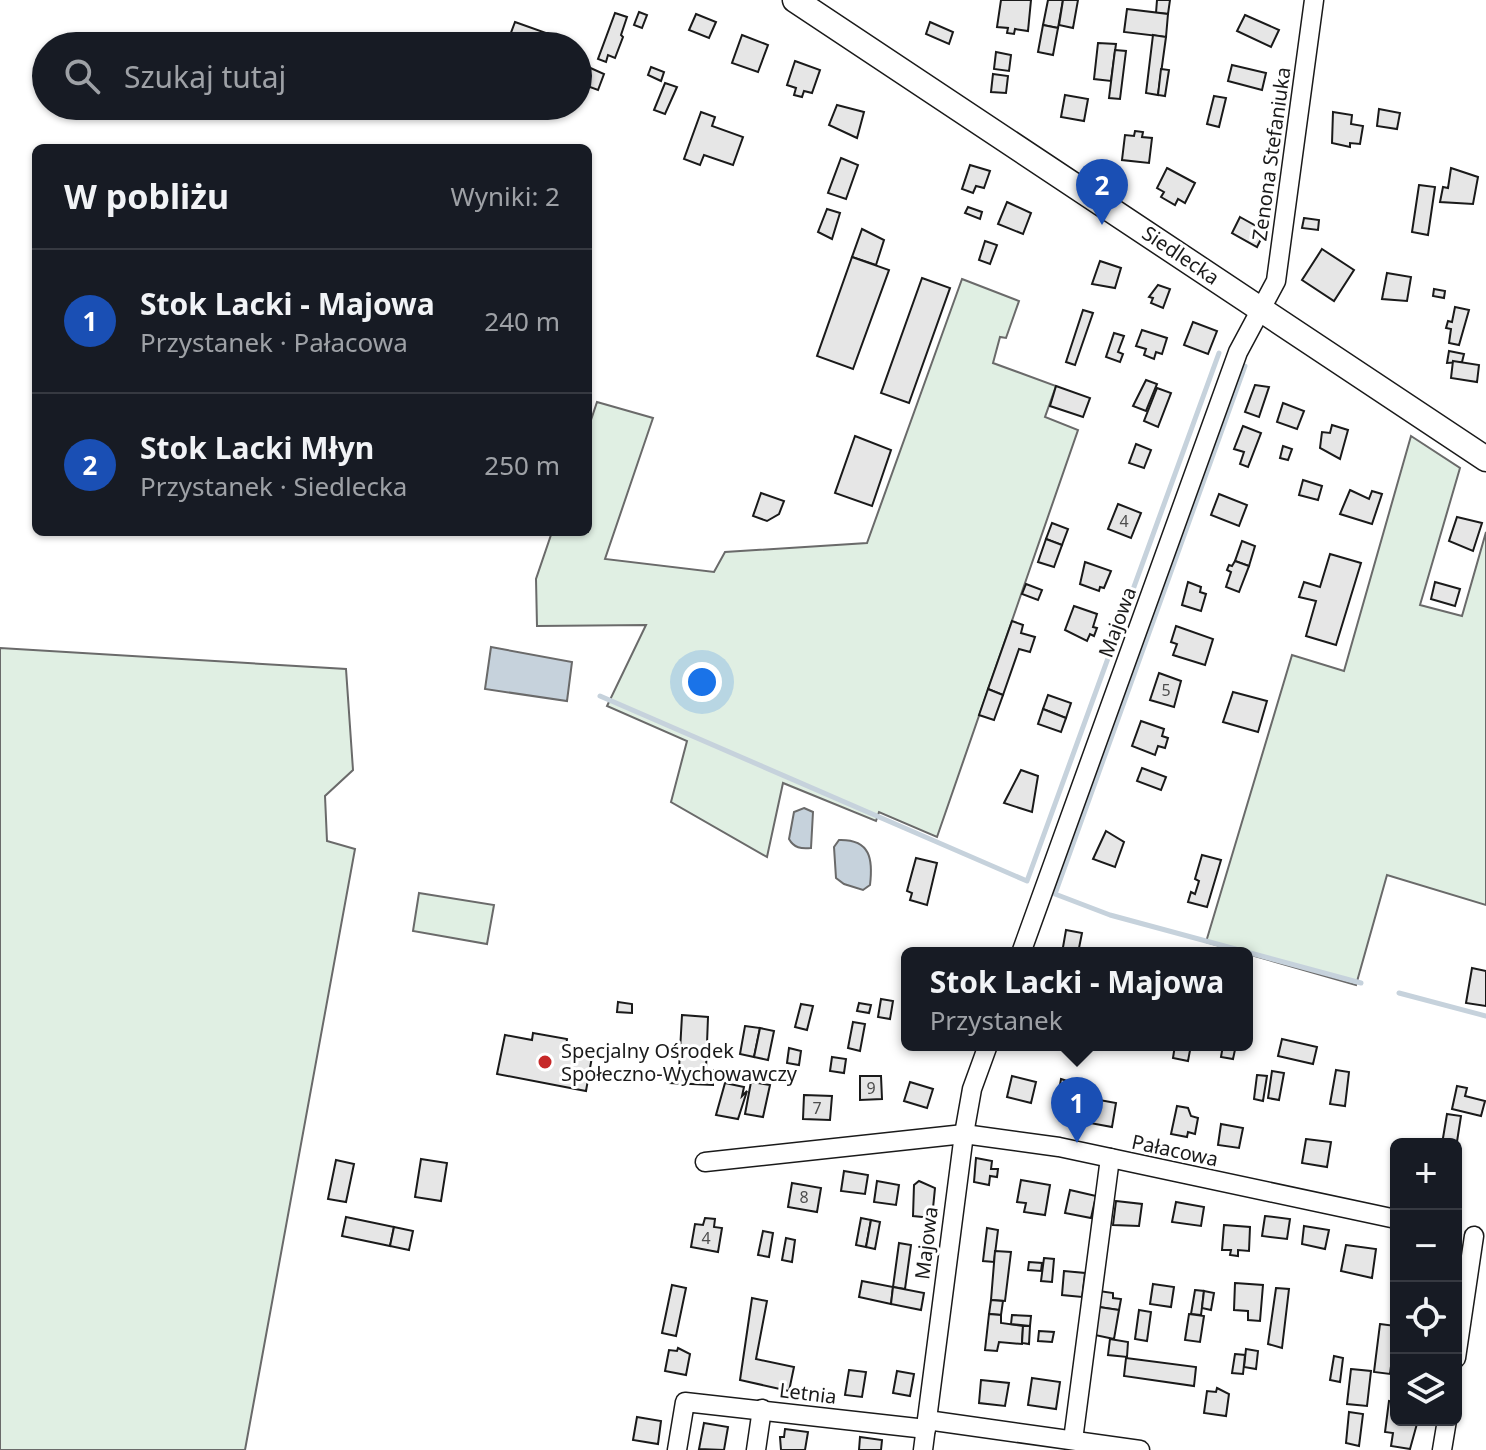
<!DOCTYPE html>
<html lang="pl">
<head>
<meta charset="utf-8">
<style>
  body { margin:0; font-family:"Noto Sans",sans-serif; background:#242831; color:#f1f3f6 }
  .controls { position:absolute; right:24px; bottom:24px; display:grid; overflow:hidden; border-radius:12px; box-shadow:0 2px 6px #0004 }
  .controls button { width:72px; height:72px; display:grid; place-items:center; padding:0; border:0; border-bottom:2px solid #363941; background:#171b24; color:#f1f3f6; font:40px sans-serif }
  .you { position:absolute; left:702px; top:682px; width:28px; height:28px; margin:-20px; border:6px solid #fff; border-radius:50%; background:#1a73e8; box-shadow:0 0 0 12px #1a73e833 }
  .badge { display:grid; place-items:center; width:52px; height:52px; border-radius:50%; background:#7c3aed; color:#fff; font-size:26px; font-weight:700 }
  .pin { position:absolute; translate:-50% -66px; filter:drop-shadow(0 2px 4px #0008) }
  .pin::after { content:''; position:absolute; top:42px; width:28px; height:24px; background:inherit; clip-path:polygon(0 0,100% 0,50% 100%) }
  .popup { position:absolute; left:901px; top:947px; width:352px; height:104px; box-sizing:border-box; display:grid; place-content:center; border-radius:12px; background:#171b24; filter:drop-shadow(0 2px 6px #0005); font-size:26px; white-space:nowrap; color:#9ea1a6 }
  .popup b { font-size:30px; color:#f1f3f6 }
  .popup::after { content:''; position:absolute; left:50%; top:100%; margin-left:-16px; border:16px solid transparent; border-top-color:#171b24 }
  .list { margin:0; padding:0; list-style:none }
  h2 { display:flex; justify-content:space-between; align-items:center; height:104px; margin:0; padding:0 32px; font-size:34px }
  h2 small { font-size:26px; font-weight:400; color:#9ea1a6 }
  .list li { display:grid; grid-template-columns:52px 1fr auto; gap:24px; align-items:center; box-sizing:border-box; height:144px; padding:0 32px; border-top:2px solid #363941 }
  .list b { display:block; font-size:30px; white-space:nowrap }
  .list p { margin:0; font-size:26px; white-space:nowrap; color:#9ea1a6 }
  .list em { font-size:26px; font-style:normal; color:#9ea1a6 }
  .icon { flex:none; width:44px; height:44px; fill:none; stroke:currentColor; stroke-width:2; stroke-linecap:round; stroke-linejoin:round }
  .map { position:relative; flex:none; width:1486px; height:1450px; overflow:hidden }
  .search { position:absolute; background:#171b24; box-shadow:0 2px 6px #0004; left:32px; top:32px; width:560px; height:88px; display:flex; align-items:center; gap:20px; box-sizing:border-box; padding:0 28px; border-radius:44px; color:#9ea1a6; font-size:30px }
  .panel { position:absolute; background:#171b24; box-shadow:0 2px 6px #0004; left:32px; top:144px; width:560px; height:392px; border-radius:12px }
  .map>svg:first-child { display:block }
  .green { fill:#e0efe3; stroke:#6a6a6a; stroke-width:2 }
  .water { fill:#c6d2dc; stroke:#6a6a6a; stroke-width:2 }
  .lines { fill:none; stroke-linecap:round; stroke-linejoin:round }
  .stream { stroke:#c6d2dc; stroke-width:5 }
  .building { fill:#e6e6e6; stroke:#1a1a1a; stroke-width:2 }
  .minor-casing { stroke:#1a1a1a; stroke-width:21 }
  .major-casing { stroke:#1a1a1a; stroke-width:27 }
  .minor { stroke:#fff; stroke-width:18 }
  .major { stroke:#fff; stroke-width:24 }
  .poi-dot { fill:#c62828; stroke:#fff; stroke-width:3 }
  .labels { text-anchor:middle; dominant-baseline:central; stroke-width:6; stroke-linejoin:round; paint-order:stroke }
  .number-label { font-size:16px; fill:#4d4d4d }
  .street-label { font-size:20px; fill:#1a1a1a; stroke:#fff }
  .poi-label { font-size:20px; fill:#1a1a1a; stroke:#fff; text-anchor:start }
</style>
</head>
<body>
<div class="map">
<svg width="1486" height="1450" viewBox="0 0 1486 1450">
  <rect width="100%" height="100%" fill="#fff"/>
  <g class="green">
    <path d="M962,279L1019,301L1006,338L1000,337L993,363L1056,386L1045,417L1078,430L937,837L879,812L876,821L783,783L767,857L671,802L687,741L607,706L646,625L537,626L536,579L552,532H588V429L597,402L653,418L605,559L714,572L725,552L867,543Z"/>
    <path d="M1411,436L1460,468L1420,605L1462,616L1486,532V905L1387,875L1356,985L1206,942L1292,655L1344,671Z"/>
    <path d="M0,648L346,669L353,770L325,796L327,841L355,849L245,1450H0Z"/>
    <path d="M419,893L494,905L487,944L413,931Z"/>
  </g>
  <g class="water">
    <path d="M491,647L572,662L567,701L485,689Z"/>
    <path d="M804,808L813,812L811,848C801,849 794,848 789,839L794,812Z"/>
    <path d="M839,840C871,839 873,860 870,885L863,890L844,884L836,878L834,847Z"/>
  </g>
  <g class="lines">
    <g class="stream">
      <path d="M1245,366L1055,894L1110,915L1361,983"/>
      <path d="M600,696L1027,881L1219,353"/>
      <path d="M1399,993L1486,1016"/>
    </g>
  </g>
  <g class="building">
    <path d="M1001,0H1031L1028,31L1015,29L1014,34L1007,33L1008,28L997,27Z"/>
    <path d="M1048,0H1063L1058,28L1043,25Z"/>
    <path d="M1063,0H1078L1073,28L1059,25Z"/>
    <path d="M1157,0H1170L1168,14L1156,13Z"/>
    <path d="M1127,9L1168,14L1166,37L1124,32Z"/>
    <path d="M639,12L647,15L642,28L634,25Z"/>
    <path d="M615,13L627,17L621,35L623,37L615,58L608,55L606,62L598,59Z"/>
    <path d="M696,14L716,22L709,38L689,30Z"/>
    <path d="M1245,15L1279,30L1271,47L1237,31Z"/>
    <path d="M515,22L549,34L545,46H506Z"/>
    <path d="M930,22L953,32L949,44L926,34Z"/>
    <path d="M1043,25L1058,28L1053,55L1038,52Z"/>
    <path d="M742,35L768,45L758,72L732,63Z"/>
    <path d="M1153,35L1166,37L1158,95L1146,93Z"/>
    <path d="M1098,43L1116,44L1111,81L1094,79Z"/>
    <path d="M1115,50L1126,51L1120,99L1109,98Z"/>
    <path d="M996,52L1011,55L1009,71L994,69Z"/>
    <path d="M795,61L820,70L812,93L804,91L802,97L794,95L796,88L787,85Z"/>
    <path d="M1232,65L1266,73L1262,90L1228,81Z"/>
    <path d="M586,66L604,74L598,90L579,83Z"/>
    <path d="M651,67L664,72L661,81L648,75Z"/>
    <path d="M1161,69L1169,70L1165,96L1158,95Z"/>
    <path d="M993,74L1008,76L1006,93L991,92Z"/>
    <path d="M665,83L677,87L665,114L654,110Z"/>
    <path d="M1065,95L1088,99L1084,121L1061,117Z"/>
    <path d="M1214,96L1226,98L1219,127L1207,124Z"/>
    <path d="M837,105L864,112L857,138L829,125Z"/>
    <path d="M1379,109L1400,113L1397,129L1377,126Z"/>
    <path d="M701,112L715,117L712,126L743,137L733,165L704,155L700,165L684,159Z"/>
    <path d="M1333,112L1352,115L1351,124L1363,126L1360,144L1350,143V147L1332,143Z"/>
    <path d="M1135,131L1143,132L1142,137L1152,138L1149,163L1122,160L1125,135L1134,136Z"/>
    <path d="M841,158L858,165L846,199L828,193Z"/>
    <path d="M970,165L990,171L984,188L976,186L973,193L962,189Z"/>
    <path d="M1167,168L1195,183L1185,203L1178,199L1175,205L1161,197L1164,192L1157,188Z"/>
    <path d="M1451,168L1478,177L1473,204L1440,202L1443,187L1448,188Z"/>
    <path d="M1419,185L1435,187L1428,235L1412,232Z"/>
    <path d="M1007,202L1031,213L1023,234L998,224Z"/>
    <path d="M968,207L982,212L980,219L965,213Z"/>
    <path d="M827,209L840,213L832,239L818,232Z"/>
    <path d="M1240,217L1265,231L1257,247L1232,233Z"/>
    <path d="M1304,218L1319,220L1318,230L1302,228Z"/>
    <path d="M862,229L884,240L876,265L852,257Z"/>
    <path d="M985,241L997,245L990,264L979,260Z"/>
    <path d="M1322,249L1354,270L1334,301L1302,280Z"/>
    <path d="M852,257L889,270L853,369L817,356Z"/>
    <path d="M1100,261L1121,268L1115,288L1092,284Z"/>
    <path d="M1387,273L1411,277L1407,301L1382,299Z"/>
    <path d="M922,278L950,288L909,403L881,393Z"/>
    <path d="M1158,285L1170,289L1163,308L1151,303L1153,298L1149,297Z"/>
    <path d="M1434,289L1445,291L1444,298L1433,296Z"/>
    <path d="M1455,307L1469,310L1459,345L1449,343L1451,329L1446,328L1448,321L1452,322Z"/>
    <path d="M1083,310L1093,313L1075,365L1066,362Z"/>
    <path d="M1193,322L1217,331L1208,354L1184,345Z"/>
    <path d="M1142,330L1167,338L1162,354L1156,352L1154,359L1144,355L1146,349L1136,346Z"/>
    <path d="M1114,333L1124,336L1118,352L1123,354L1120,362L1106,357Z"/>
    <path d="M1449,351L1464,354L1462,362L1447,363Z"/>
    <path d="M1453,361L1479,365L1477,382L1451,378Z"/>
    <path d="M1146,380L1157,384L1146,411L1133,406Z"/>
    <path d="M1255,385L1269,387L1259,417L1245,412Z"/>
    <path d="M1056,386L1090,398L1083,417L1050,406Z"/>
    <path d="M1157,388L1171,393L1158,427L1144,421Z"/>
    <path d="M1283,403L1304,411L1297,429L1277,422Z"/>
    <path d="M1332,425L1348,430L1340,459L1320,448L1322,432L1330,433Z"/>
    <path d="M1243,426L1261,433L1248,467L1240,464L1244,452L1234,449Z"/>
    <path d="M855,436L891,450L872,506L835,493Z"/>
    <path d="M1136,444L1151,450L1144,468L1129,463Z"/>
    <path d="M1283,446L1292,449L1288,460L1280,458Z"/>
    <path d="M1303,480L1322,486L1318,500L1299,495Z"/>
    <path d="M1350,490L1369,499L1372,491L1382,494L1372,524L1340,514Z"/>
    <path d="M761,493L784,501L779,514L767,521L753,516Z"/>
    <path d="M1219,494L1247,505L1239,526L1211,515Z"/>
    <path d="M1118,504L1141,513L1131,538L1108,529Z"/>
    <path d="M1457,517L1482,523L1473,551L1449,541Z"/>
    <path d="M1052,523L1068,529L1062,545L1046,539Z"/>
    <path d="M1046,539L1062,545L1054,567L1038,562Z"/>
    <path d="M1242,541L1255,546L1249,566L1235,561Z"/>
    <path d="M1330,554L1361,563L1336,645L1306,636L1316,601L1299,597L1304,582L1320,587Z"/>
    <path d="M1235,561L1249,566L1239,592L1226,587L1231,572L1227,570L1229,565L1232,566Z"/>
    <path d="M1085,562L1111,571L1104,588L1100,587L1099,591L1080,584Z"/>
    <path d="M1188,582L1201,587L1200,592L1206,594L1201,611L1182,605Z"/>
    <path d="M1435,582L1460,589L1455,606L1431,599Z"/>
    <path d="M1026,584L1042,590L1038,600L1022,594Z"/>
    <path d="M1074,606L1097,614L1093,627L1097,628L1094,636L1090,634L1087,641L1065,630Z"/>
    <path d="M1012,621L1023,625L1021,633L1035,637L1030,652L1019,649L1003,695L988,689Z"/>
    <path d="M1176,626L1213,639L1205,665L1173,655L1177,644L1171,642Z"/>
    <path d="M1159,673L1181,681L1174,707L1150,700Z"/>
    <path d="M988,689L1003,695L994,720L979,715Z"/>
    <path d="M1233,692L1267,701L1258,732L1223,722Z"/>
    <path d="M1048,695L1071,703L1066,718L1043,709Z"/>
    <path d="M1043,709L1066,718L1061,732L1038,724Z"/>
    <path d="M1141,721L1164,729L1162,736L1168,738L1165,748L1158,746L1155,755L1132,746Z"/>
    <path d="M1142,768L1166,777L1161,790L1137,781Z"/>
    <path d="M1021,770L1038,776L1032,812L1004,803Z"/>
    <path d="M1106,831L1124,842L1115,867L1093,859Z"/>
    <path d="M1202,855L1221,860L1207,907L1188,902L1191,892L1195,894L1199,881L1195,879Z"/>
    <path d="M916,858L937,863L927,905L910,900L912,893L907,891Z"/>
    <path d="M1066,930L1082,933L1078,953H1062Z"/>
    <path d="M1472,968L1486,971V1006L1466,1003Z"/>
    <path d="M881,999L893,1001L890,1019L878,1017Z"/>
    <path d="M618,1002L632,1004V1013L617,1012Z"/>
    <path d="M859,1003L871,1005L869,1013L857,1011Z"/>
    <path d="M801,1004L813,1006L807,1030L795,1027Z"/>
    <path d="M682,1015L708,1017L706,1070H713V1085L669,1083V1078H663L670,1068L679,1069Z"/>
    <path d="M853,1022L865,1024L860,1051L848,1048Z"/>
    <path d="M745,1026L760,1028L754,1057L740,1054Z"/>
    <path d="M760,1028L774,1031L768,1060L754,1057Z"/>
    <path d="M533,1033L567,1039L566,1046L593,1051L586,1091L497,1074L505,1035L532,1040Z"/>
    <path d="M1282,1039L1317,1047L1313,1064L1278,1056Z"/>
    <path d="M1175,1045H1191L1188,1061L1173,1058Z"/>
    <path d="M1223,1045H1236L1233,1059L1221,1057Z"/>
    <path d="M789,1048L801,1051L799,1065L787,1063Z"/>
    <path d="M832,1057L846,1059L844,1073L830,1071Z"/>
    <path d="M1336,1070L1349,1072L1345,1106L1330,1104Z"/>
    <path d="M1272,1071L1284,1073L1279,1100L1268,1098Z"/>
    <path d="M1257,1075L1267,1076L1263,1101L1254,1099Z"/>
    <path d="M860,1076H881L882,1099L860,1100Z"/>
    <path d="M1012,1076L1036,1082L1031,1103L1007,1097Z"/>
    <path d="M1061,1079L1086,1087L1081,1111L1056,1108Z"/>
    <path d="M751,1082L770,1085L763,1117L745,1114Z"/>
    <path d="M910,1082L933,1089L927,1108L904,1101Z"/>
    <path d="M725,1083L744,1087L742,1096L747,1091L738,1119L716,1115Z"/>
    <path d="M1457,1086L1467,1088L1465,1096L1485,1101L1481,1116L1452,1109Z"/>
    <path d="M804,1095L832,1096L830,1120L803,1119Z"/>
    <path d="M1094,1099L1116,1103L1112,1127L1090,1123Z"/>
    <path d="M1177,1106L1188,1108L1191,1116L1198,1118L1195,1134L1188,1132L1187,1137L1171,1134Z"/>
    <path d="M1447,1114L1461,1116L1456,1148V1144H1442Z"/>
    <path d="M1221,1124L1243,1128L1239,1148L1218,1145Z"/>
    <path d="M1306,1139L1331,1142L1327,1167L1302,1163Z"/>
    <path d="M976,1158L992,1161L991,1169H998L997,1177L990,1176L989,1185L974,1182Z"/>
    <path d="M421,1159L447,1163L441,1201L415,1197Z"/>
    <path d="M336,1160L354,1164L346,1202L328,1199Z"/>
    <path d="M844,1171L868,1175L865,1194L841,1191Z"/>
    <path d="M1021,1180L1050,1185L1045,1215L1024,1212L1026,1203L1017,1202Z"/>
    <path d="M877,1181L899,1185L896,1205L874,1202Z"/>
    <path d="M919,1181L935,1188L932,1218L913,1216L914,1185Z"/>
    <path d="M792,1183L821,1188L817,1212L788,1207Z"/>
    <path d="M1070,1190L1096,1196L1091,1218L1065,1213Z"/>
    <path d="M1116,1201L1142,1204L1139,1226L1113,1225Z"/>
    <path d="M1176,1202L1204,1207L1201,1226L1172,1222Z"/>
    <path d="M1265,1216L1290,1219L1287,1239L1262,1236Z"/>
    <path d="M346,1217L394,1227L390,1246L342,1236Z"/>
    <path d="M705,1218L715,1219L714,1227L722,1228L718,1252L691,1247L695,1224L703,1225Z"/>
    <path d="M861,1218L871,1220L866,1247L856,1245Z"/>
    <path d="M871,1220L880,1222L875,1249L866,1247Z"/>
    <path d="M1224,1225L1250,1227L1249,1251L1238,1250V1256L1230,1255L1231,1250H1222Z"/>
    <path d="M1304,1226L1329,1230L1325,1249L1302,1244Z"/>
    <path d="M394,1227L413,1231L409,1250L390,1246Z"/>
    <path d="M987,1228L998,1230L994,1262L983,1261Z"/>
    <path d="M763,1231L773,1233L769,1257L758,1255Z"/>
    <path d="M786,1238L795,1240L792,1262L782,1260Z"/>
    <path d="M899,1243L911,1245L905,1289L893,1287Z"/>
    <path d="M1346,1245L1376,1249L1372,1278L1341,1271Z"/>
    <path d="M995,1251L1011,1252L1005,1301L991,1300Z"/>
    <path d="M1044,1258L1054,1259L1052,1282L1041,1281Z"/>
    <path d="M1029,1262L1042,1263L1041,1271L1028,1270Z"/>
    <path d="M1064,1271L1085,1273L1082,1297L1062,1295Z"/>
    <path d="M862,1281L893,1287L891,1304L859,1297Z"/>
    <path d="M1235,1283L1263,1285L1260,1321L1248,1320V1311L1234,1310Z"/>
    <path d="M1153,1284L1174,1287L1171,1307L1150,1304Z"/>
    <path d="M672,1285L686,1288L676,1336L662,1333Z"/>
    <path d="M893,1287L924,1293L921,1310L891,1304Z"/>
    <path d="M1276,1288L1289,1289L1282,1348L1268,1344Z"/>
    <path d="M1195,1290L1204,1291L1201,1315L1191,1314Z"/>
    <path d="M1099,1291L1113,1293V1298L1121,1299L1119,1310L1099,1307Z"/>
    <path d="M1204,1291L1214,1293L1211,1310L1202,1308Z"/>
    <path d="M752,1298L767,1301L756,1359L794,1367L789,1391L740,1380Z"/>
    <path d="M991,1300L1003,1301L1001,1315L989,1314Z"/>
    <path d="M1099,1307L1119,1310L1114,1339L1095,1335Z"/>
    <path d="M1139,1310L1151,1312L1147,1341L1135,1339Z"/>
    <path d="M989,1314L1001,1315V1323L1023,1326L1022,1344L999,1342L997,1351L985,1350Z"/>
    <path d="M1189,1314L1204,1316L1200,1342L1185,1340Z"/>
    <path d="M1012,1315L1031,1316L1030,1326L1011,1324Z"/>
    <path d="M1380,1324L1396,1326L1390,1374L1374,1372Z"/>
    <path d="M1023,1326H1030L1029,1344L1022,1343Z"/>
    <path d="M1039,1331L1054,1332L1052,1342L1038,1341Z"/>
    <path d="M1110,1339L1128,1342L1127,1357L1108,1355Z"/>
    <path d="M678,1348L690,1354L686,1375L665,1371L669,1350L677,1351Z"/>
    <path d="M1246,1349L1258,1351L1256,1369L1244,1367Z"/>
    <path d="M1235,1354L1245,1355L1243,1374L1232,1373Z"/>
    <path d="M1334,1356L1343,1358L1340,1382L1330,1380Z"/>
    <path d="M1126,1358L1196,1367L1194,1386L1124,1376Z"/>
    <path d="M1351,1369L1371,1371L1367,1406L1347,1404Z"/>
    <path d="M849,1370L866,1372L862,1397L845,1395Z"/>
    <path d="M897,1371L914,1374L910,1396L893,1393Z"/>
    <path d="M1032,1378L1060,1382L1056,1409L1028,1405Z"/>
    <path d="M981,1380L1009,1383L1005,1406L979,1403Z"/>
    <path d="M1217,1388L1229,1394L1226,1416L1204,1413L1207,1391L1216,1392Z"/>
    <path d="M1389,1401L1396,1402V1420H1418L1410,1449L1391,1446L1393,1433L1385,1432Z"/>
    <path d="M1349,1412L1363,1414L1359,1446L1346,1443Z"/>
    <path d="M637,1417L661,1421L658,1444L633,1440Z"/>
    <path d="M704,1423L728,1427L724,1450L699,1449Z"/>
    <path d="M785,1429L808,1432L805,1450H781L780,1437H784Z"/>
    <path d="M860,1437L882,1440L881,1450H859Z"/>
  </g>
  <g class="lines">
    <g class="minor-casing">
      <g id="minor">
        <path d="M1021,953L1238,352L1276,281L1314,0"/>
        <path d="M705,1162L964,1134L1059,1147L1396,1219"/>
        <path d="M1456,1358L1474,1236"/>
        <path d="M927,1420L1140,1450"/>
        <path d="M1073,1440L1110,1158"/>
        <path d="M677,1450L685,1402L926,1429"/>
        <path d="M756,1450L762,1409"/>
        <path d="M923,1450L964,1134L972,1089L988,1045"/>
        <path d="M1442,1450L1447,1420"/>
      </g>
    </g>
    <g class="major-casing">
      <path id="major" d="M795,0L1486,459"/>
    </g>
    <use href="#minor" class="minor"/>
    <use href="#major" class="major"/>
  </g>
  <circle class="poi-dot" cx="545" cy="1062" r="8"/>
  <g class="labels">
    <g class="number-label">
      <text x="1124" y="521">4</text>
      <text x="1166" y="690">5</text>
      <text x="871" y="1088">9</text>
      <text x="817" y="1108">7</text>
      <text x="804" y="1197">8</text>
      <text x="706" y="1238">4</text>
    </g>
    <g class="street-label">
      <text transform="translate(1271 154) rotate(-82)">Zenona Stefaniuka</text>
      <text transform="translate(1181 255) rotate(34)">Siedlecka</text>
      <text transform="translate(1117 622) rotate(-70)">Majowa</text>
      <text transform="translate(1175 1150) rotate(12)">Pałacowa</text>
      <text transform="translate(926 1243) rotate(-83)">Majowa</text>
      <text transform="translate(808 1393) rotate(7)">Letnia</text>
    </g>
    <g class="poi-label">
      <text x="561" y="1050">Specjalny Ośrodek<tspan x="561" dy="23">Społeczno-Wychowawczy</tspan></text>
    </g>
  </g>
</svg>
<div class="controls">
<button>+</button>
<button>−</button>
<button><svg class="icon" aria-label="locate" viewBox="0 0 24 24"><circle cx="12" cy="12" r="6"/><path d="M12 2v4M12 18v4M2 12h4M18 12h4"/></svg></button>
<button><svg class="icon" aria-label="layers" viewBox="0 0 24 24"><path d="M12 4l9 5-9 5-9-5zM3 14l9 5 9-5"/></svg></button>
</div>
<div class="you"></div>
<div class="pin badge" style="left:1077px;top:1143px;background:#1a4fb4">1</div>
<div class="popup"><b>Stok Lacki - Majowa</b>Przystanek</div>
<div class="pin badge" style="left:1102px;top:225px;background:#1a4fb4">2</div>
<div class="search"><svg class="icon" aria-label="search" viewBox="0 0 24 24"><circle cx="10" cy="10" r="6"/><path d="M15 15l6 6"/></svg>Szukaj tutaj</div>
<section class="panel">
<h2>W pobliżu<small>Wyniki: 2</small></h2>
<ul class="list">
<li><span class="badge" style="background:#1a4fb4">1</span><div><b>Stok Lacki - Majowa</b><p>Przystanek · Pałacowa</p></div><em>240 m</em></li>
<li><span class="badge" style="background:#1a4fb4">2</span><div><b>Stok Lacki Młyn</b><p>Przystanek · Siedlecka</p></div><em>250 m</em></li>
</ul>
</section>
</div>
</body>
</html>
